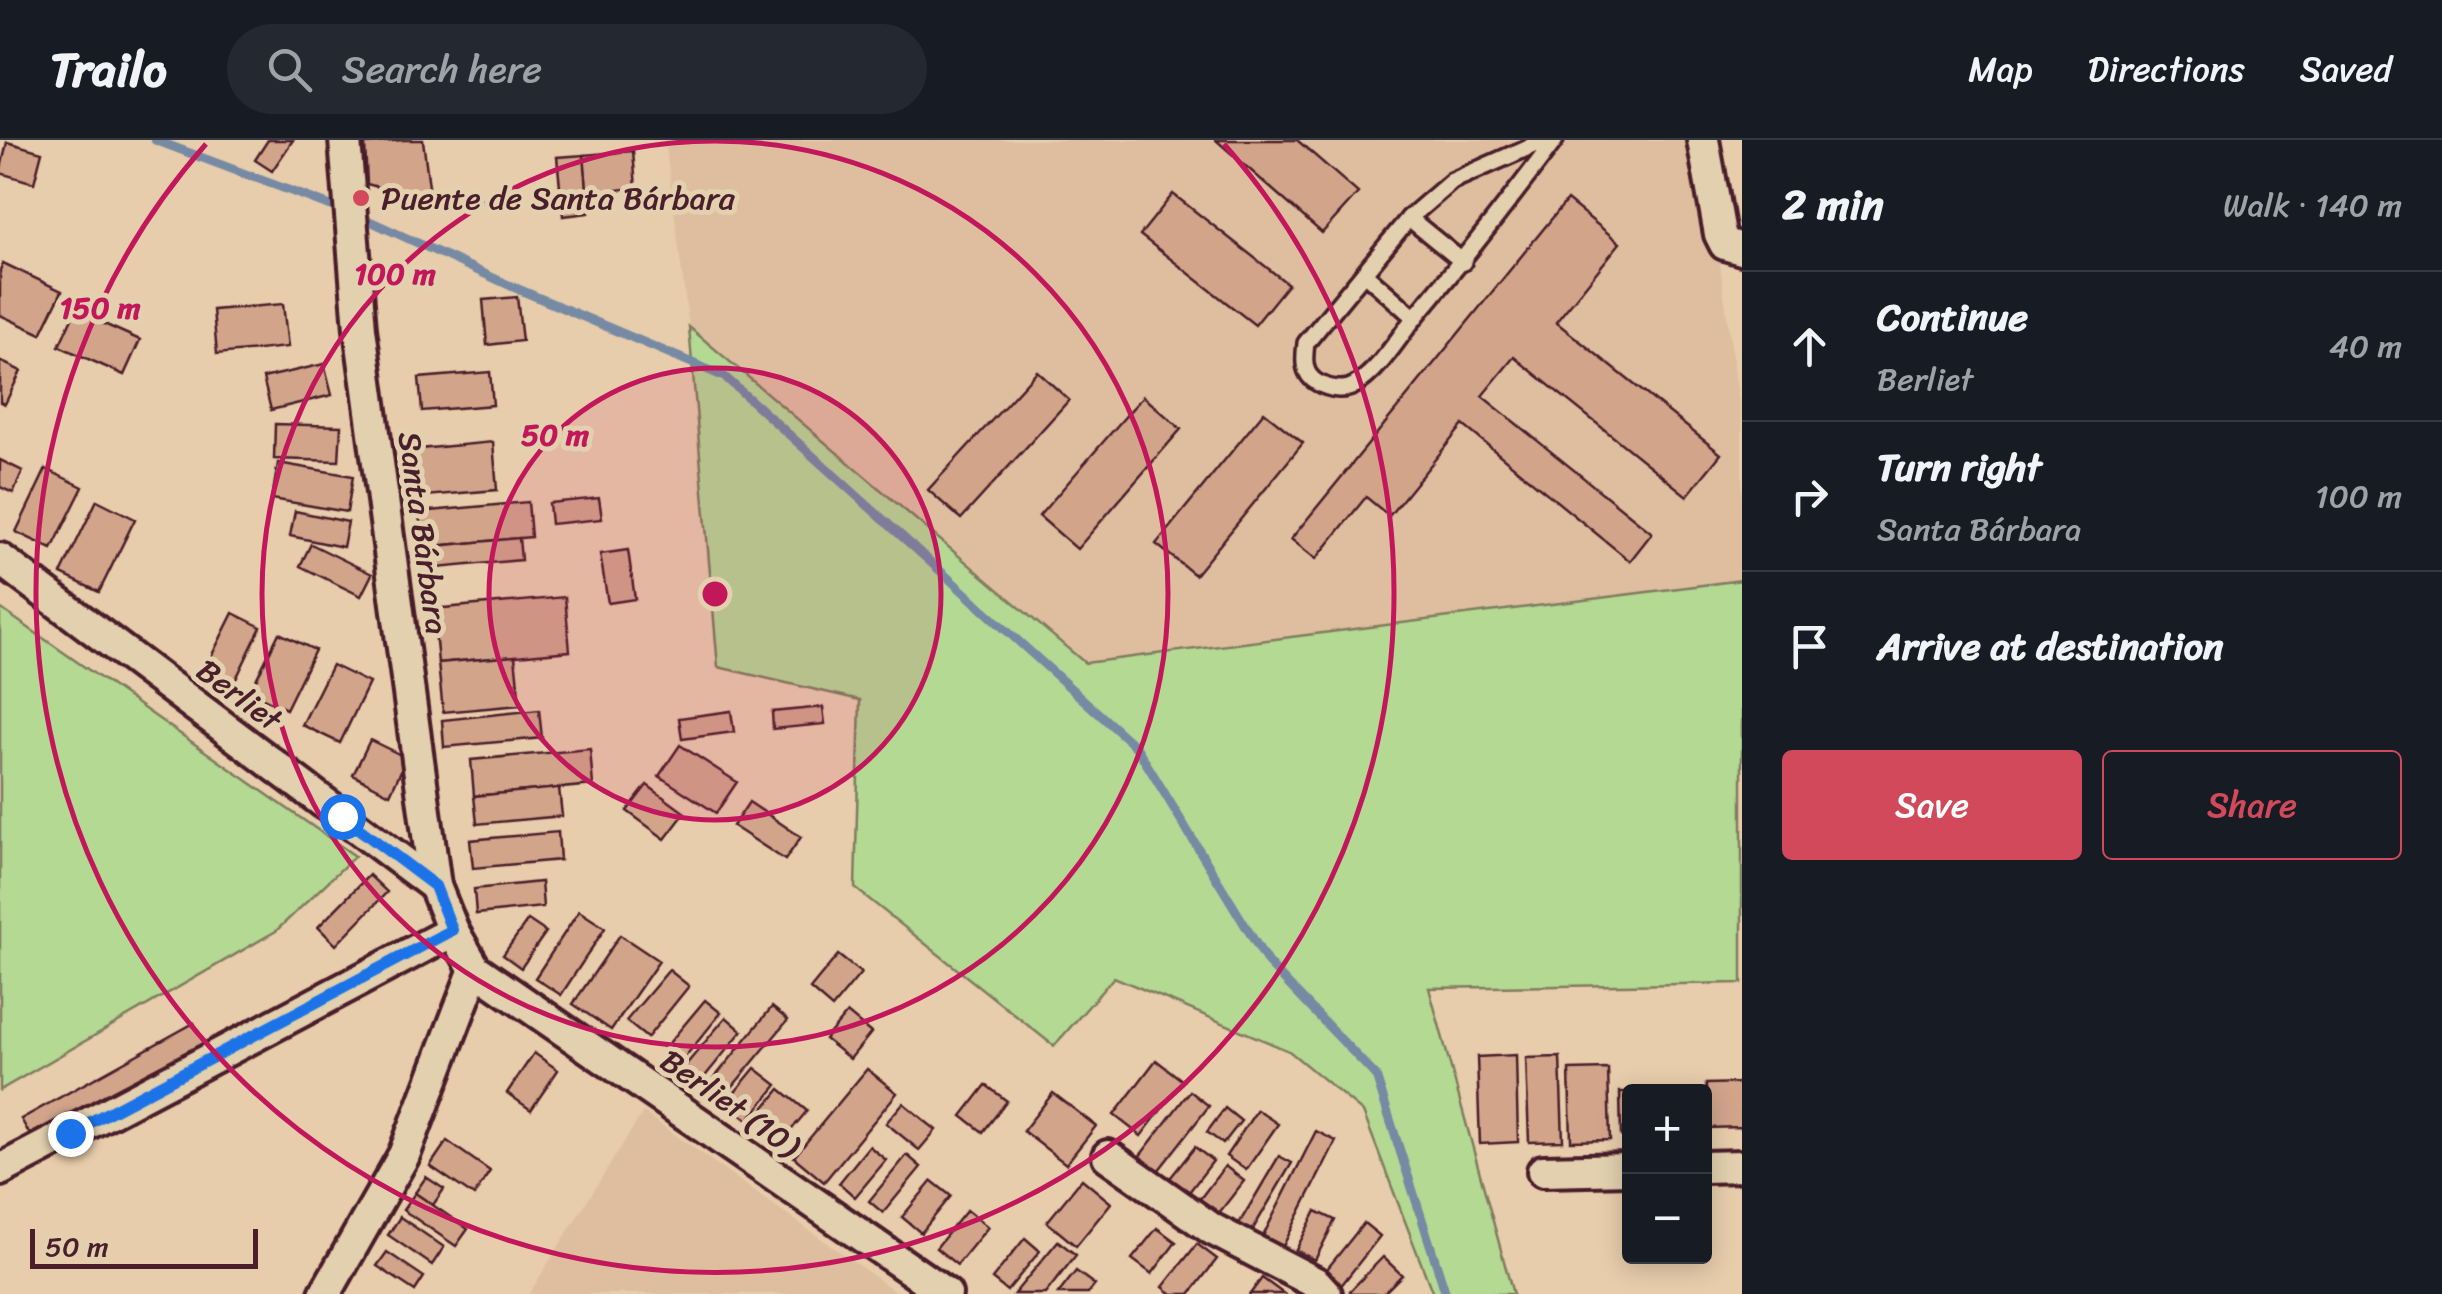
<!DOCTYPE html>
<html lang="en">
<head>
<meta charset="utf-8">
<style>
  body { margin:0; font-family:Sriracha,sans-serif; background:#242831; color:#f1f3f6 }
  .controls { position:absolute; right:30px; bottom:30px; display:grid; overflow:hidden; border-radius:10px; box-shadow:0 5px 25px #0003 }
  .controls button { width:90px; height:90px; display:grid; place-items:center; padding:0; border:0; border-bottom:2px solid #363941; background:#171b24; color:#f1f3f6; font:50px sans-serif }
  .scale { position:absolute; left:30px; bottom:25px; width:228px; box-sizing:border-box; padding-left:10px; border:5px solid #4a1f2b; border-top:0; font-size:28px; line-height:35px; white-space:nowrap; color:#4a1f2b; -webkit-text-stroke:8px #e2d0ae; paint-order:stroke }
  .stop { position:absolute; width:30px; height:30px; margin:-22px; border:8px solid #1a73e8; border-radius:50%; background:#fff }
  .stop.end { background:#1a73e8; border-color:#fff; box-shadow:0 2px 10px #0008 }
  .list { margin:0; padding:0; list-style:none }
  h2 { display:flex; justify-content:space-between; align-items:center; height:130px; margin:0; padding:0 40px; font-size:42px }
  h2 small { font-size:32px; font-weight:400; color:#9ea1a6 }
  .list li { display:grid; grid-template-columns:65px 1fr auto; gap:30px; align-items:center; box-sizing:border-box; height:150px; padding:0 40px; border-top:2px solid #363941 }
  .list b { display:block; font-size:38px; white-space:nowrap }
  .list p { margin:0; font-size:32px; white-space:nowrap; color:#9ea1a6 }
  .list em { font-size:32px; font-style:normal; color:#9ea1a6 }
  .actions { display:flex; gap:20px; padding:30px 40px }
  .actions a { flex:1; padding:22px 0; border:2px solid #d1495b; border-radius:10px; text-align:center; font-size:35px; color:#d1495b }
  .actions .main { background:#d1495b; color:#fff }
  .icon { flex:none; width:55px; height:55px; fill:none; stroke:currentColor; stroke-width:2; stroke-linecap:round; stroke-linejoin:round }
  .map { position:relative; flex:none; width:1742px; height:1154px; overflow:hidden }
  header { display:flex; align-items:center; gap:60px; box-sizing:border-box; height:140px; padding:0 50px; background:#171b24; border-bottom:2px solid #363941 }
  header strong { font-size:48px }
  nav { display:flex; gap:55px; margin-inline-start:auto; font-size:35px }
  .search { width:700px; height:90px; background:#242831; display:flex; align-items:center; gap:25px; box-sizing:border-box; padding:0 35px; border-radius:55px; color:#9ea1a6; font-size:38px }
  main { display:flex }
  aside { flex:1; background:#171b24 }
  .map>svg:first-child { display:block }
  .built { fill:#debe9f }
  .green { fill:#b4d993; stroke:#7f7c5f; stroke-width:2.5 }
  .lines { fill:none; stroke-linecap:round; stroke-linejoin:round }
  .stream { stroke:#768aa4; stroke-width:9 }
  .building { fill:#d2a58b; stroke:#4a1f2b; stroke-width:2.5 }
  .lane-casing { stroke:#4a1f2b; stroke-width:22 }
  .street-casing { stroke:#4a1f2b; stroke-width:38 }
  .lane { stroke:#e2d0ae; stroke-width:15 }
  .street { stroke:#e2d0ae; stroke-width:30 }
  .route { stroke:#1a73e8; stroke-width:12 }
  .ring { fill:none; stroke:#c2185b; stroke-width:5 }
  .poi-dot { fill:#d1495b; stroke:#e2d0ae; stroke-width:4 }
  .labels { text-anchor:middle; dominant-baseline:central; stroke-width:10; stroke-linejoin:round; paint-order:stroke }
  .poi-label { font-size:32px; fill:#4a1f2b; stroke:#e2d0ae; text-anchor:start }
  .street-label { font-size:32px; fill:#4a1f2b; stroke:#e2d0ae }
  .centre { fill:#c2185b; stroke:#e2d0ae; stroke-width:5 }
  .ring-label { font-size:30px; text-anchor:middle; font-weight:bold; fill:#c2185b; stroke:#e2d0ae; stroke-width:10; stroke-linejoin:round; paint-order:stroke }
</style>
</head>
<body>
<header>
<strong>Trailo</strong>
<div class="search"><svg class="icon" aria-label="search" viewBox="0 0 24 24"><circle cx="10" cy="10" r="6"/><path d="M15 15l6 6"/></svg>Search here</div>
<nav><a>Map</a><a>Directions</a><a>Saved</a></nav>
</header>
<main>
<div class="map">
<svg width="1742" height="1154" viewBox="0 0 1742 1154">
  <rect width="100%" height="100%" fill="#e7cdab"/>
  <filter id="ink" filterUnits="userSpaceOnUse"><feTurbulence type="fractalNoise" baseFrequency=".01" numOctaves="2"/><feDisplacementMap in="SourceGraphic" scale="20" xChannelSelector="R" yChannelSelector="G"/><feConvolveMatrix kernelMatrix="1 2 1 2 8 2 1 2 1" color-interpolation-filters="sRGB"/></filter>
  <g filter="url(#ink)">
    <g class="built">
      <path d="M665,0H1703L1742,286V440L1085,523L689,187Z"/>
      <path d="M643,972L899,1154H529Z"/>
    </g>
    <g class="green">
      <path d="M689,187L1085,523L1742,440V843L1429,848L1513,1154H1433L1363,972L1289,911L1114,837L1054,906L855,748L860,560L718,527Z"/>
      <path d="M0,468L355,716L276,791L0,950Z"/>
    </g>
    <g class="lines">
      <g class="stream">
        <path d="M155,0L344,71"/>
        <path d="M359,76L511,146L725,237L1137,608L1268,823L1376,936L1446,1154"/>
      </g>
    </g>
    <g class="building">
      <path d="M268,0H293L272,31L255,20Z"/>
      <path d="M402,0H423L431,62L367,44L365,4Z"/>
      <path d="M1216,0H1297L1358,53L1322,93Z"/>
      <path d="M7,2L42,12L34,43L0,33Z"/>
      <path d="M633,11L636,48L587,53L584,15Z"/>
      <path d="M584,15L589,73L563,76L557,17Z"/>
      <path d="M1173,54L1288,144L1255,185L1140,95Z"/>
      <path d="M1567,60L1620,103L1556,182L1721,314L1687,356L1514,217L1482,256L1652,393L1630,421L1463,285L1389,376L1366,357L1316,419L1291,399Z"/>
      <path d="M3,123L62,151L41,194L0,175V130Z"/>
      <path d="M517,157L522,201L487,205L483,160Z"/>
      <path d="M283,164L288,207L217,214L213,170Z"/>
      <path d="M75,171L140,200L124,235L59,206Z"/>
      <path d="M0,221L21,231L5,264L0,262Z"/>
      <path d="M324,224L332,255L271,270L263,238Z"/>
      <path d="M1037,231L1069,260L961,379L928,350Z"/>
      <path d="M490,232L493,265L422,271L419,238Z"/>
      <path d="M1143,256L1181,289L1077,409L1039,376Z"/>
      <path d="M1264,272L1303,303L1195,435L1156,404Z"/>
      <path d="M275,284L341,286L339,321L274,319Z"/>
      <path d="M493,302L497,350L413,357L409,310Z"/>
      <path d="M0,320L23,331L13,353L0,347Z"/>
      <path d="M278,323L353,336L347,372L272,359Z"/>
      <path d="M46,329L83,347L52,409L16,392Z"/>
      <path d="M599,358L602,379L551,384L549,363Z"/>
      <path d="M97,360L135,379L99,452L61,434Z"/>
      <path d="M528,362L531,397L422,407L419,372Z"/>
      <path d="M295,371L348,382L343,407L290,396Z"/>
      <path d="M519,398L521,420L437,428L435,406Z"/>
      <path d="M311,404L372,434L361,456L300,426Z"/>
      <path d="M628,410L635,459L608,463L600,414Z"/>
      <path d="M565,457L570,511L438,523L433,469Z"/>
      <path d="M233,473L261,487L234,543L205,529Z"/>
      <path d="M279,493L315,510L286,569L250,552Z"/>
      <path d="M515,516L520,565L443,572L438,523Z"/>
      <path d="M332,525L369,543L340,603L302,585Z"/>
      <path d="M823,567L825,584L773,589L772,572Z"/>
      <path d="M539,570L542,598L444,607L442,580Z"/>
      <path d="M731,571L734,592L682,599L679,578Z"/>
      <path d="M370,600L407,618L390,654L353,635Z"/>
      <path d="M680,605L737,642L716,673L659,636Z"/>
      <path d="M590,609L593,645L474,656L471,620Z"/>
      <path d="M647,645L685,673L665,699L627,671Z"/>
      <path d="M559,648L562,676L477,684L474,656Z"/>
      <path d="M749,662L801,697L785,720L733,686Z"/>
      <path d="M558,692L560,720L473,728L470,700Z"/>
      <path d="M369,735L387,752L336,805L318,787Z"/>
      <path d="M541,742L543,767L476,774L474,749Z"/>
      <path d="M579,771L605,788L561,855L535,838Z"/>
      <path d="M528,780L546,792L521,828L503,815Z"/>
      <path d="M620,795L659,821L611,890L573,864Z"/>
      <path d="M838,815L861,833L832,868L810,849Z"/>
      <path d="M669,830L689,846L647,898L626,881Z"/>
      <path d="M705,860L721,873L680,923L664,909Z"/>
      <path d="M772,867L788,880L718,964L703,952Z"/>
      <path d="M847,873L871,893L850,919L825,899Z"/>
      <path d="M726,877L742,891L702,940L685,926Z"/>
      <path d="M194,883L207,908L33,1000L21,979Z"/>
      <path d="M534,913L558,930L531,970L507,953Z"/>
      <path d="M1516,915L1518,1002L1480,1004L1477,917Z"/>
      <path d="M1560,917L1563,1001L1529,1002L1526,918Z"/>
      <path d="M1156,920L1183,941L1141,996L1114,975Z"/>
      <path d="M755,928L777,945L748,980L726,963Z"/>
      <path d="M867,929L897,953L824,1042L794,1017Z"/>
      <path d="M1608,929L1610,1000L1571,1001L1569,930Z"/>
      <path d="M1742,943V987L1707,988L1706,944Z"/>
      <path d="M986,945L1007,961L983,992L962,976Z"/>
      <path d="M780,949L807,971L777,1007L750,985Z"/>
      <path d="M1190,951L1209,966L1158,1031L1139,1017Z"/>
      <path d="M1620,952H1630V996H1621Z"/>
      <path d="M1053,953L1096,986L1066,1024L1023,991Z"/>
      <path d="M903,963L936,990L919,1010L886,983Z"/>
      <path d="M1225,968L1241,981L1223,1004L1207,992Z"/>
      <path d="M1257,970L1278,984L1246,1030L1226,1016Z"/>
      <path d="M1316,991L1336,1001L1283,1106L1263,1096Z"/>
      <path d="M447,1001L490,1031L474,1056L430,1026Z"/>
      <path d="M869,1006L886,1020L855,1057L839,1043Z"/>
      <path d="M1195,1007L1213,1021L1186,1056L1167,1042Z"/>
      <path d="M907,1015L921,1027L883,1073L869,1061Z"/>
      <path d="M1279,1016L1292,1023L1250,1094L1237,1087Z"/>
      <path d="M1225,1026L1244,1041L1215,1078L1196,1064Z"/>
      <path d="M426,1037L444,1049L433,1065L415,1053Z"/>
      <path d="M1082,1039L1111,1063L1076,1106L1047,1082Z"/>
      <path d="M932,1041L951,1056L921,1093L902,1077Z"/>
      <path d="M415,1053L468,1089L456,1106L403,1070Z"/>
      <path d="M967,1070L988,1087L957,1125L936,1108Z"/>
      <path d="M1316,1071L1335,1080L1315,1120L1296,1110Z"/>
      <path d="M400,1077L444,1107L432,1125L388,1095Z"/>
      <path d="M1364,1083L1380,1096L1340,1147L1323,1134Z"/>
      <path d="M1157,1088L1176,1102L1152,1134L1132,1119Z"/>
      <path d="M1025,1098L1040,1111L1007,1151L992,1139Z"/>
      <path d="M1058,1101L1076,1115L1045,1154H1014Z"/>
      <path d="M1197,1104L1217,1119L1190,1154H1172L1163,1147Z"/>
      <path d="M387,1112L424,1137L415,1151L377,1126Z"/>
      <path d="M1383,1117L1402,1135L1383,1154H1353L1350,1151Z"/>
      <path d="M1076,1131L1095,1145L1088,1154H1058Z"/>
      <path d="M1262,1138L1284,1154H1250Z"/>
    </g>
    <g class="lines">
      <g class="lane-casing">
        <g id="lane">
          <path d="M1545,0L1452,41L1409,78L1306,203C1304,219 1302,234 1318,243C1329,249 1344,252 1355,245C1380,230 1397,199 1416,176C1464,119 1510,60 1555,0"/>
          <path d="M1409,78L1463,122"/>
          <path d="M1364,133L1415,178"/>
        </g>
      </g>
      <g class="street-casing">
        <g id="street">
          <path d="M345,0L360,189L435,746L453,791L475,829L946,1154"/>
          <path d="M1703,0L1720,94L1725,104L1742,109"/>
          <path d="M0,419L435,746"/>
          <path d="M1108,1016L1212,1089L1316,1143L1326,1154"/>
          <path d="M1704,1027L1742,1026"/>
          <path d="M0,1030L453,791"/>
          <path d="M1543,1031L1630,1029"/>
          <path d="M325,1154L404,1015L475,829"/>
        </g>
      </g>
      <use href="#lane" class="lane"/>
      <use href="#street" class="street"/>
    </g>
  </g>
  <g class="lines" filter="url(#ink)">
    <path class="route" d="M70,993L452,790L435,746L342,676"/>
  </g>
  <circle cx="715" cy="454" r="226" fill="#c2185b" fill-opacity=".12"/>
  <g class="ring">
    <circle cx="715" cy="454" r="226"/>
    <circle cx="715" cy="454" r="453"/>
    <path d="M1224 4A679 679 0 1 1 206 4"/>
  </g>
  <circle class="poi-dot" cx="361" cy="58" r="10"/>
  <g class="labels">
    <g class="poi-label">
      <text x="381" y="58">Puente de Santa Bárbara</text>
    </g>
    <g class="street-label">
      <text transform="translate(423 393) rotate(82)">Santa Bárbara</text>
      <text transform="translate(239 555) rotate(37)">Berliet</text>
      <text transform="translate(730 963) rotate(35)">Berliet (10)</text>
    </g>
  </g>
  <circle cx="715" cy="454" r="15" class="centre"/>
  <g class="ring-label">
    <text x="395" y="144">100 m</text>
    <text x="100" y="178">150 m</text>
    <text x="555" y="305">50 m</text>
  </g>
</svg>
<div class="controls">
<button>+</button>
<button>−</button>
</div>
<div class="scale">50 m</div>
<div class="stop" style="left:342px;top:676px"></div>
<div class="stop end" style="left:70px;top:993px"></div>
</div>
<aside>
<h2>2 min<small>Walk · 140 m</small></h2>
<ul class="list">
<li><svg class="icon" aria-label="ahead" viewBox="0 0 24 24"><path d="M12 20V5M6 11l6-6 6 6"/></svg><div><b>Continue</b><p>Berliet</p></div><em>40 m</em></li>
<li><svg class="icon" aria-label="right" viewBox="0 0 24 24"><path d="M7 20v-9h11M14 6l5 5-5 5"/></svg><div><b>Turn right</b><p>Santa Bárbara</p></div><em>100 m</em></li>
<li><svg class="icon" aria-label="arrive" viewBox="0 0 24 24"><path d="M6 21V4h12l-3 4 3 4H6"/></svg><div><b>Arrive at destination</b></div></li>
</ul>
<div class="actions"><a class="main">Save</a><a>Share</a></div>
</aside>
</main>
</body>
</html>
